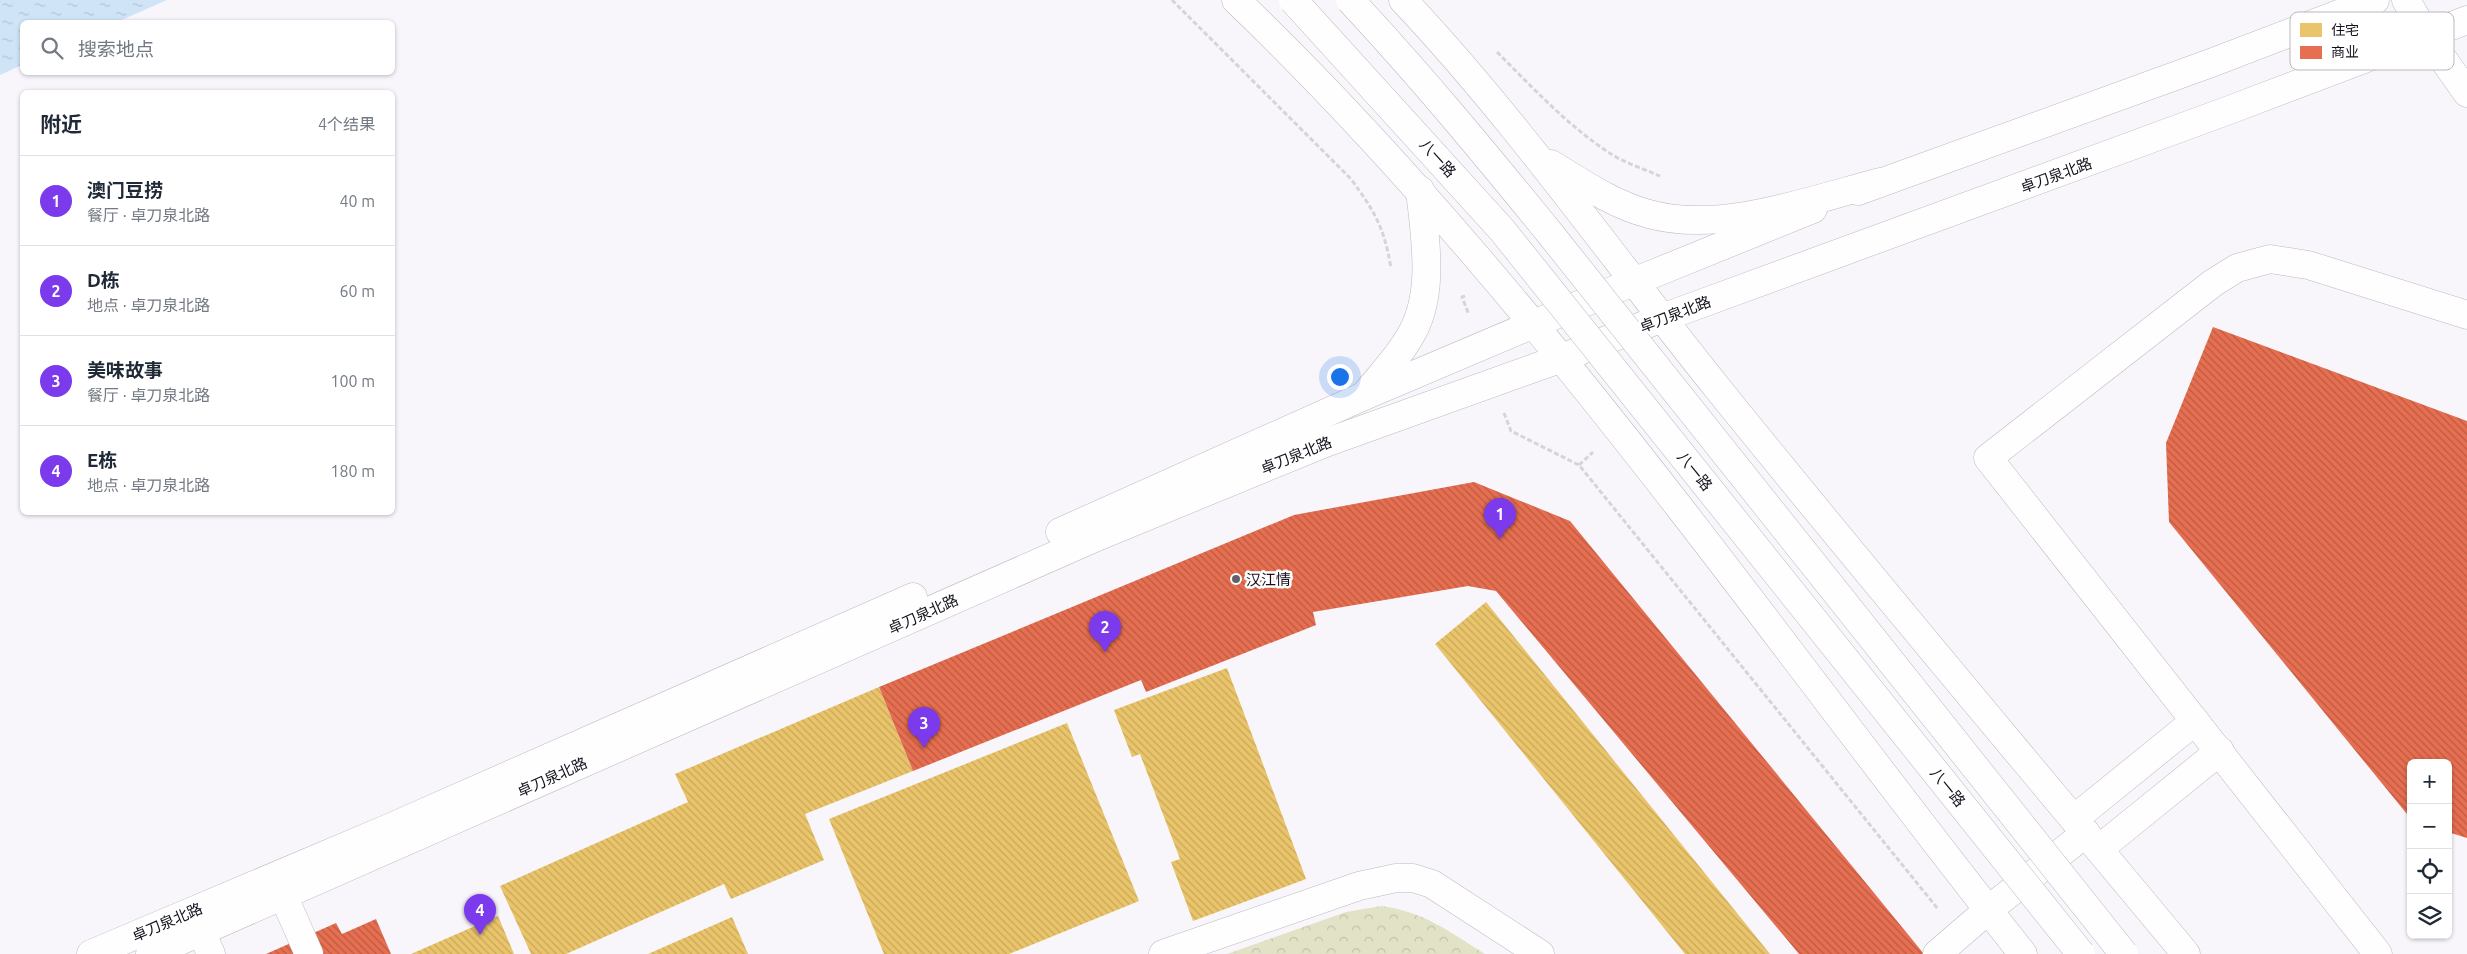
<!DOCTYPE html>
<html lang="zh">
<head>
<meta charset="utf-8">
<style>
  body { margin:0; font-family:Ubuntu,"Noto Sans SC",sans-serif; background:#f2f2f3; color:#1f2937 }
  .controls { position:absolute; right:15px; bottom:15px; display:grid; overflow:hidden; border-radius:8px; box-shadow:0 1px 4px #0004 }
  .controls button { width:45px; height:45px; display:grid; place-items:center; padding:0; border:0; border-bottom:1px solid #e0e1e3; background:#fff; color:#1f2937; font:25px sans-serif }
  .you { position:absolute; left:1339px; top:376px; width:18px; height:18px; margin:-12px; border:4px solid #fff; border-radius:50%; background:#1a73e8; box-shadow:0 0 0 8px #1a73e833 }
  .badge { display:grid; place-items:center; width:32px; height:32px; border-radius:50%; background:#7c3aed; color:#fff; font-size:16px; font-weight:700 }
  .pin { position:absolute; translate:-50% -41px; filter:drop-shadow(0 1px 2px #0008) }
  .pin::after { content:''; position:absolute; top:26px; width:18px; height:15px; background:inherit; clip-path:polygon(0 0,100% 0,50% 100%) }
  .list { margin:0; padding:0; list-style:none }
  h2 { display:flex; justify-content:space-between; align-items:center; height:65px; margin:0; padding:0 20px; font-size:21px }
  h2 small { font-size:16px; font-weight:400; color:#747a83 }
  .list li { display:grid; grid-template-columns:32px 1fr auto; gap:15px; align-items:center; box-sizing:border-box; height:90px; padding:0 20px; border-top:1px solid #e0e1e3 }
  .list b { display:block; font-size:19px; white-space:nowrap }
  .list p { margin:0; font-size:16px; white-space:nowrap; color:#747a83 }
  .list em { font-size:16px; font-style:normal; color:#747a83 }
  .icon { flex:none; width:28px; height:28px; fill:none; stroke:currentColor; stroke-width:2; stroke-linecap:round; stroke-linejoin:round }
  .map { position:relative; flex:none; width:2467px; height:954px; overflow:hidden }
  .search { position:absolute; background:#fff; box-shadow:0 1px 4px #0004; left:20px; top:20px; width:375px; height:55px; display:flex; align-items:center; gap:12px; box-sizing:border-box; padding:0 18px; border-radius:8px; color:#747a83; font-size:19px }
  .panel { position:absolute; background:#fff; box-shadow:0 1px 4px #0004; left:20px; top:90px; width:375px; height:425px; border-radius:8px }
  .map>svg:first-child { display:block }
  .forest { fill:url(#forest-crowns) }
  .water { fill:url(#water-ripples) }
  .homes { fill:url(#homes-back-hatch) }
  .shops { fill:url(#shops-back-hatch) }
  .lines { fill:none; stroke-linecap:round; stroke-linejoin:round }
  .minor-casing { stroke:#bcb9c1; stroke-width:29 }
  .major-casing { stroke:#bcb9c1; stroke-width:29 }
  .path { stroke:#d5d4d6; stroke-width:3; stroke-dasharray:5 2.5; stroke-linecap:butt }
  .minor { stroke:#fefefe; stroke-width:28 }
  .major { stroke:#fefefe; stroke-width:28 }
  .major-bridge-casing { stroke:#bcb9c1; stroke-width:29; stroke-linecap:butt }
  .major-bridge { stroke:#fefefe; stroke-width:28 }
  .poi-dot { fill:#64606a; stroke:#fff; stroke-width:2 }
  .labels { text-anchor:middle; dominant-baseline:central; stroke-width:5; stroke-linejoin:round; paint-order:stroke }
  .street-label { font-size:15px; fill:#15101c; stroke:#fff }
  .poi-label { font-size:15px; fill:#15101c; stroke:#fff; text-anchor:start }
  .key { fill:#fff; stroke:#b9b7bb; stroke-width:1 }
  .key-label { font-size:14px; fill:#15101c }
</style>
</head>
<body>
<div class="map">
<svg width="2467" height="954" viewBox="0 0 2467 954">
  <defs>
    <pattern id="forest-crowns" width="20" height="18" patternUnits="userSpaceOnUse" patternTransform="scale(1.25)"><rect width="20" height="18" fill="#e2e3c6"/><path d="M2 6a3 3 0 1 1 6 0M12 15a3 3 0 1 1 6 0" fill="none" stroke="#c1c2aa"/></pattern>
    <pattern id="water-ripples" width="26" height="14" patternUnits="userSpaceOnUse" patternTransform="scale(1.25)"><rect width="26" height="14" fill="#d0e4f8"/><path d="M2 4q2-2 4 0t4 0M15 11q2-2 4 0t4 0" fill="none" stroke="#b2c3d4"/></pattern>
    <pattern id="homes-back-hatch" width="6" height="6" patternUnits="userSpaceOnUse" patternTransform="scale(1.25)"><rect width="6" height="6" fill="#e9c46a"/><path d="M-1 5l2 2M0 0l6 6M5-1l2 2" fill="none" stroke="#c7a75b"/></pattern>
    <pattern id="shops-back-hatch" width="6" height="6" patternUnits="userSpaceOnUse" patternTransform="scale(1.25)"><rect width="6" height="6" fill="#e76f51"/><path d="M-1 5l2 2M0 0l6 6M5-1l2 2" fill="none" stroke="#ba5a42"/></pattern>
  </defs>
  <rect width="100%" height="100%" fill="#f8f6fb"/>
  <path class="forest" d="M1381,906C1425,912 1448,931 1485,954H1227L1346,912Z"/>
  <path class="water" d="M0,0H167L117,22H22V65L0,75Z"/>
  <g class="homes">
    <path d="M1486,602L1770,954H1685L1435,644Z"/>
    <path d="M1227,668L1306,879L1193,921L1171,862L1180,859L1140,754L1132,757L1114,710Z"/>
    <path d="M879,687L913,771L805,814L824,860L731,899L724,884L566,954H531L500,886L688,802L675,774Z"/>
    <path d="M1067,723L1139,901L1009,954H884L829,819Z"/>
    <path d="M498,916L514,954H411Z"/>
    <path d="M732,917L748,954H648Z"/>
  </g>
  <g class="shops">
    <path d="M2213,327L2467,421V838L2448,832V763H2411V819L2169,522L2166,443Z"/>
    <path d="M1474,482L1570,521L1924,954H1799L1496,591L1468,586L1313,612L1316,625L1146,692L1141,680L913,771L879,687L1294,515Z"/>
    <path d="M376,919L391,954H266L336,923L342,934Z"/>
  </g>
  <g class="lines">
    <g class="minor-casing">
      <g id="minor">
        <path d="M2406,0L2426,35L2467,93"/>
        <path d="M1858,191L2211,63L2375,0"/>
        <path d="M1060,532L1364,396L1633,282L1813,209"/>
        <path d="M2074,819L2195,721"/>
        <path d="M2099,849L2220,751"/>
        <path d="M283,895L309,954"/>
        <path d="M201,931L211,954"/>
        <path d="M91,954L389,828L913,597"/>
        <path d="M150,954L1099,536L1325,443L1562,358L1662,318L2232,109L2467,20"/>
        <path d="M1163,954L1359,886L1396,878H1413L1432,884L1540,954"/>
        <path d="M1937,954L1988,910"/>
        <path d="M2378,954L1988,458L2213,283L2237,268L2270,259L2308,265L2467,315"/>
      </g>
    </g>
    <g class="major-casing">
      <g id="major">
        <path d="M1236,0C1534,286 1767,632 2023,954"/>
        <path d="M1403,0C1518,122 1614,260 1719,390C1872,580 2030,766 2186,954"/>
        <path d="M1551,164C1582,183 1614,205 1649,214C1720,234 1811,200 1880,182"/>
        <path d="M1364,396C1379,377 1397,359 1409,338C1436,296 1425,237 1420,190"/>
        <path d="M1988,910L2086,833"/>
      </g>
    </g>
    <g class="path">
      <path d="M1172,0L1351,179C1375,212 1384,227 1391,268"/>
      <path d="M1497,52C1533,88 1568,126 1611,154C1625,163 1644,169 1660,176"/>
      <path d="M1465,296L1462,297L1469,315"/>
      <path d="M1504,413L1511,431L1579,465L1938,909"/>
      <path d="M1579,465L1593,452"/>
    </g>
    <use href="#minor" class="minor"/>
    <use href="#major" class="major"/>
    <g class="major-bridge-casing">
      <g id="major-bridge">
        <path d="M1293,0L1502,230L2081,954"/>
        <path d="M1350,0C1421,76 1487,156 1552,236L2124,954"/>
      </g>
    </g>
    <use href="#major-bridge" class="major-bridge"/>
  </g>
  <circle class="poi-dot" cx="1236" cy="579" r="5"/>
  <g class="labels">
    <g class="street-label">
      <text transform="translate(1438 158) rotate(48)">八一路</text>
      <text transform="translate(2056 175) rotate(-20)">卓刀泉北路</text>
      <text transform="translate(1675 314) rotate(-21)">卓刀泉北路</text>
      <text transform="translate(1296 455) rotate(-22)">卓刀泉北路</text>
      <text transform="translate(1695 471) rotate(51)">八一路</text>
      <text transform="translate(923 614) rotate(-24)">卓刀泉北路</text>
      <text transform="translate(552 777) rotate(-24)">卓刀泉北路</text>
      <text transform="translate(1948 787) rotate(51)">八一路</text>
      <text transform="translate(167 922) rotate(-23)">卓刀泉北路</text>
    </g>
    <g class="poi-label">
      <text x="1246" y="579">汉江情</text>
    </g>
  </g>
  <rect x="2290" y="12" width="164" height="58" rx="8" class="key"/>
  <rect x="2300" y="23" width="22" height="14" fill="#e9c46a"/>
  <rect x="2300" y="46" width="22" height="13" fill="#e76f51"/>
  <g class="key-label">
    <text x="2331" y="35">住宅</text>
    <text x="2331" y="57">商业</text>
  </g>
</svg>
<div class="controls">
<button>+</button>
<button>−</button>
<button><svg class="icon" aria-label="locate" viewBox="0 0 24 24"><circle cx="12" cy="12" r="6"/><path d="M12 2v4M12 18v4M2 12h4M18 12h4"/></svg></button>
<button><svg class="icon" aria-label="layers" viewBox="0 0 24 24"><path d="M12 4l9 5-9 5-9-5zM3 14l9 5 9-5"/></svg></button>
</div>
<div class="you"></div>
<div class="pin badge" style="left:1500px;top:539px">1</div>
<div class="pin badge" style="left:1105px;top:652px">2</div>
<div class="pin badge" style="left:924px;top:748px">3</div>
<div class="pin badge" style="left:480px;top:935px">4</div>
<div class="search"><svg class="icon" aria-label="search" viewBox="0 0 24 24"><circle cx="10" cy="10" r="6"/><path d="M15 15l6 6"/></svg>搜索地点</div>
<section class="panel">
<h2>附近<small>4个结果</small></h2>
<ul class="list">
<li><span class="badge">1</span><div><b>澳门豆捞</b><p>餐厅 · 卓刀泉北路</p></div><em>40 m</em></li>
<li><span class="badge">2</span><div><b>D栋</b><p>地点 · 卓刀泉北路</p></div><em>60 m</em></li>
<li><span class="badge">3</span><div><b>美味故事</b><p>餐厅 · 卓刀泉北路</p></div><em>100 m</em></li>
<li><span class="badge">4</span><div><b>E栋</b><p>地点 · 卓刀泉北路</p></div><em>180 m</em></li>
</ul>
</section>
</div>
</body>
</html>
